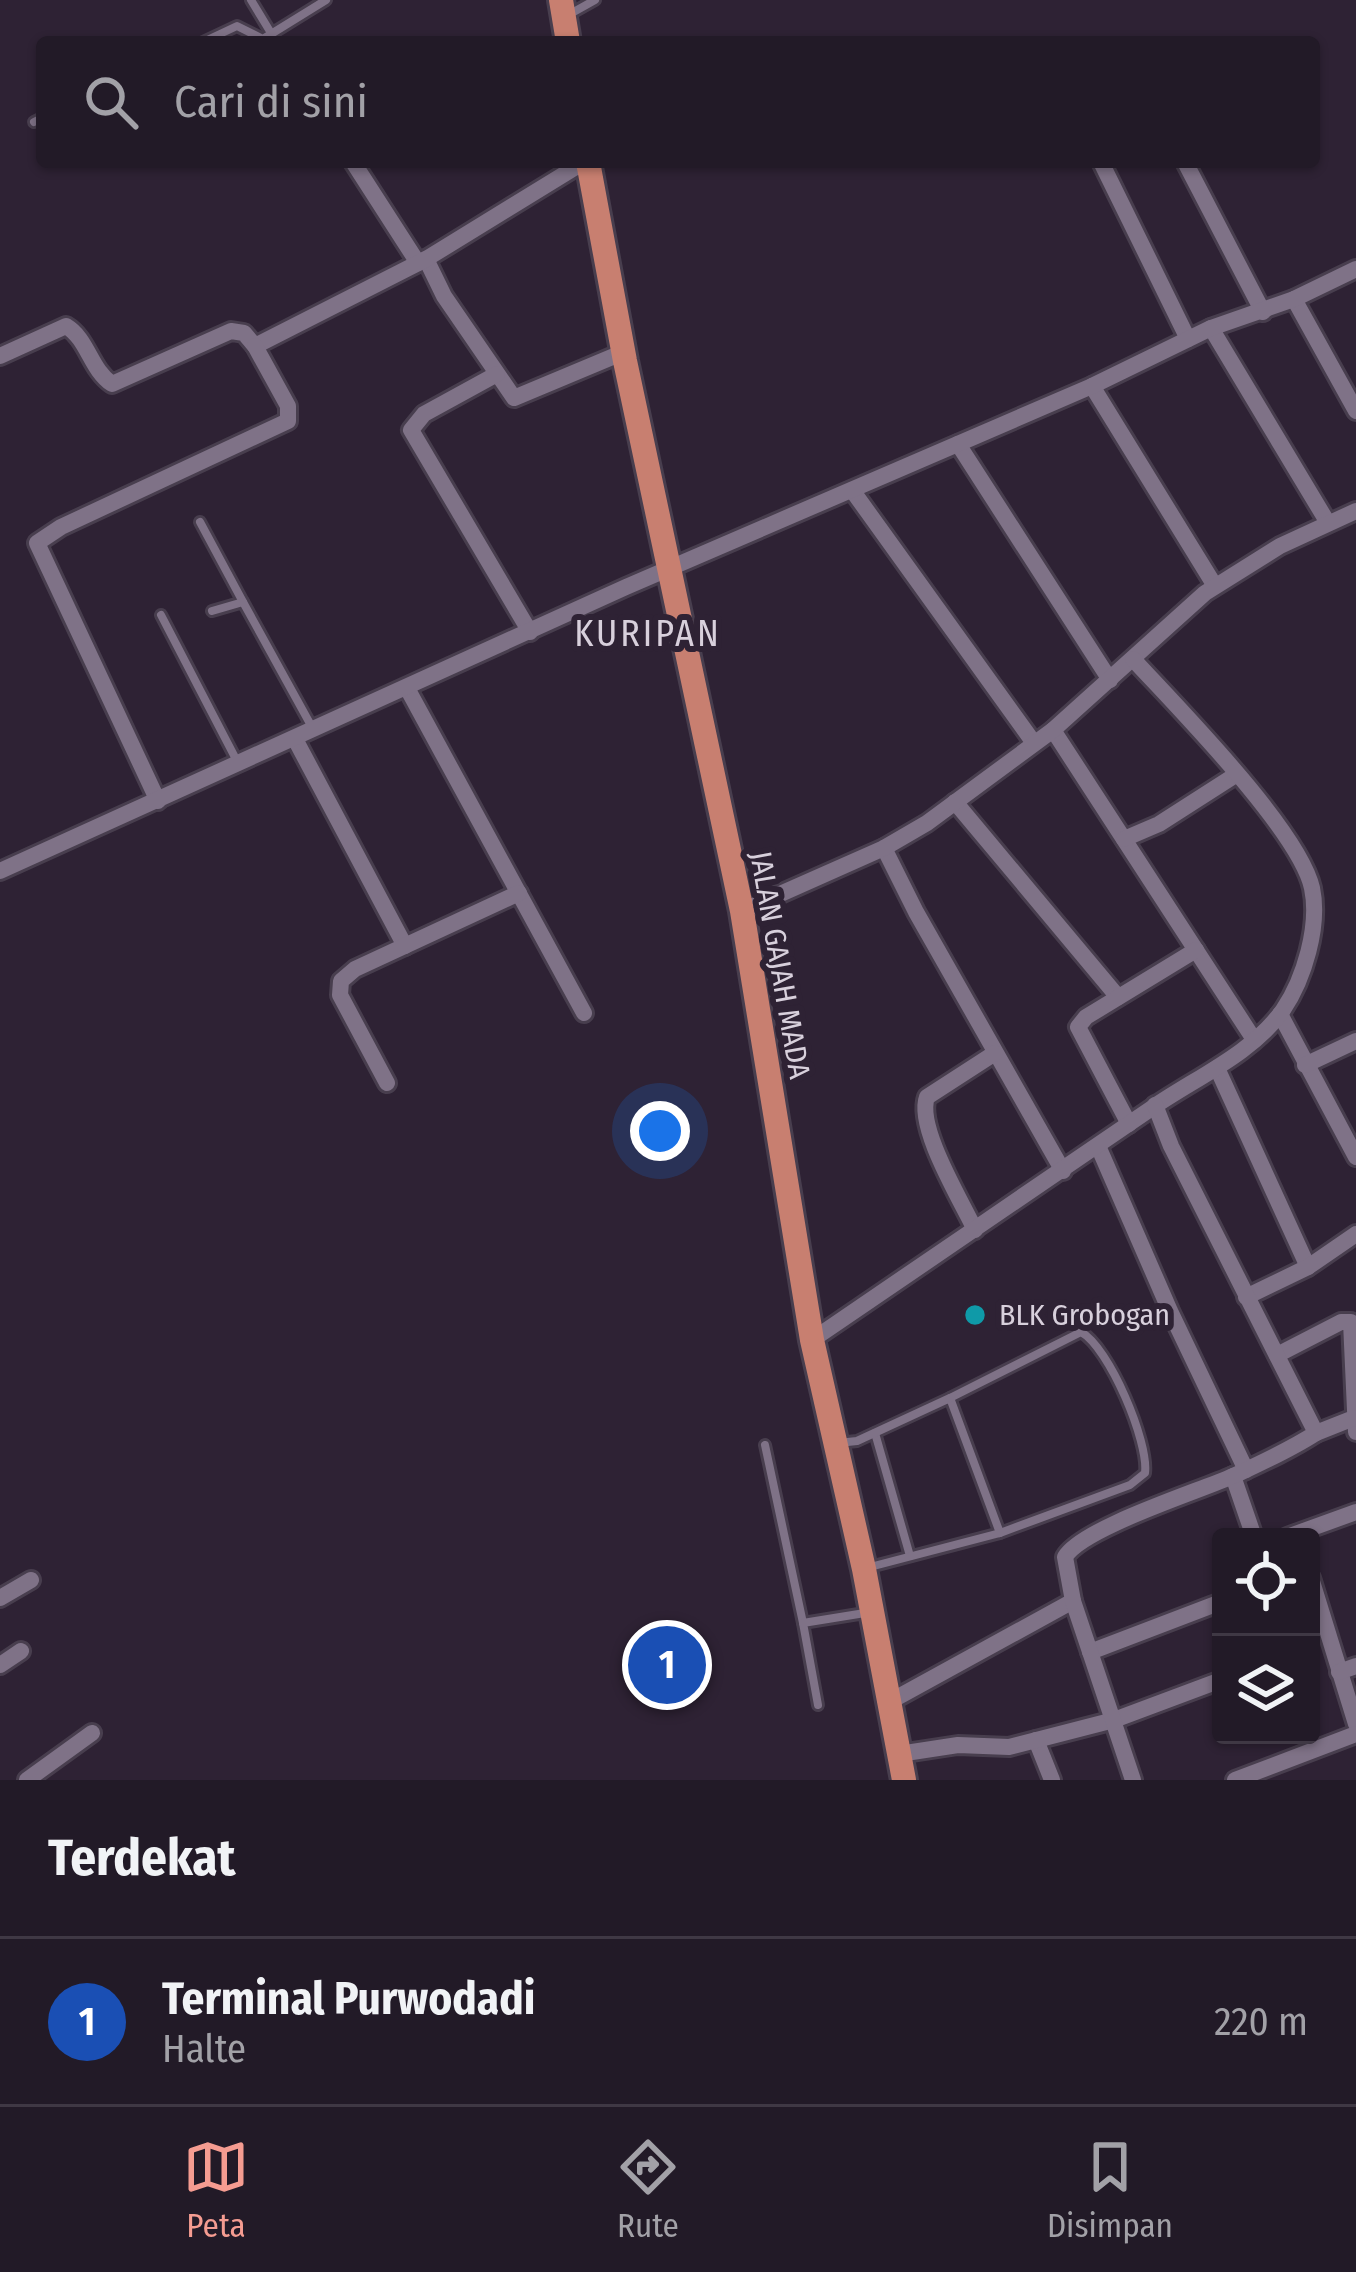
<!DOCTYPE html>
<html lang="id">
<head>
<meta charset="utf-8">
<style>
  body { margin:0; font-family:"Fira Sans Condensed",sans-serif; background:#2a232f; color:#f1f3f6 }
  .controls { position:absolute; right:36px; bottom:36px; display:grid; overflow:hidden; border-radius:12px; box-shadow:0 3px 9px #0004 }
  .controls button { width:108px; height:108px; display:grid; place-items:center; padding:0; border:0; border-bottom:3px solid #3f3844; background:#221a27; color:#f1f3f6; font:60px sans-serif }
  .you { position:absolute; left:660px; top:1131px; width:42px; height:42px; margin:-30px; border:9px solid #fff; border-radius:50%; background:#1a73e8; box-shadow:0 0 0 18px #1a73e833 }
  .badge { display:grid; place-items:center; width:78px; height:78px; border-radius:50%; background:#f59c91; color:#fff; font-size:39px; font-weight:700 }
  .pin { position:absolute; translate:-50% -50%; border:6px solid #fff; box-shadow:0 3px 12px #0006 }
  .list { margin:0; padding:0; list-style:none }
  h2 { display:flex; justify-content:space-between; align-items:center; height:156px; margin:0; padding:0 48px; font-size:51px }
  h2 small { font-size:39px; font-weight:400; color:#a2a1a7 }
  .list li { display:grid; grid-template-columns:78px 1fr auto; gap:36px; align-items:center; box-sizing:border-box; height:168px; padding:0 48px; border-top:3px solid #3f3844 }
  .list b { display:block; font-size:45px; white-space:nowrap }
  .list p { margin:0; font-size:39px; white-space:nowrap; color:#a2a1a7 }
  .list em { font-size:39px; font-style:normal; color:#a2a1a7 }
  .icon { flex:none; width:66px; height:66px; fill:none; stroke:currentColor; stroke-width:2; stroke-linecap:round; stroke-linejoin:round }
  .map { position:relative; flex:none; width:1356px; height:1780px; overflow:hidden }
  .search { position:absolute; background:#221a27; box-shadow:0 3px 9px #0004; left:36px; right:36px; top:36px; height:132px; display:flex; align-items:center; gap:30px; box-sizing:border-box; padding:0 42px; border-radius:12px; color:#a2a1a7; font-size:45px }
  .sheet { height:324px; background:#221a27 }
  nav { display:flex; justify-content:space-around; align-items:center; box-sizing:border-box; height:168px; border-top:3px solid #3f3844; background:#221a27; font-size:33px; color:#a2a1a7 }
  nav a { display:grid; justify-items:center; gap:6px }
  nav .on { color:#f59c91 }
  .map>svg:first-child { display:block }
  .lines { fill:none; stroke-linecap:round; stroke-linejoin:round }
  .lane-casing { stroke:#483e4e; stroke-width:14 }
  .street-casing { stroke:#483e4e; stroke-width:22 }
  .primary-casing { stroke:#483e4e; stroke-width:30 }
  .lane { stroke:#7f7287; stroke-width:8 }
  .street { stroke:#7f7287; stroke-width:16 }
  .primary { stroke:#c87f70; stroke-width:24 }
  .culture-dot { fill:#0f9aa8; stroke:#2e2234; stroke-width:4.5 }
  .labels { text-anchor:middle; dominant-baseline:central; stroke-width:12; stroke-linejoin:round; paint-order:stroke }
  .street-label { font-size:30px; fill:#d8d0dc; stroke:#2e2234 }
  .poi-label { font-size:30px; fill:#d8d0dc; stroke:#2e2234; text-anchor:start }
  .quarter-label { font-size:36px; letter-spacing:3px; fill:#d8d0dc; stroke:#2e2234 }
</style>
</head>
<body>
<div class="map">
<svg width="1356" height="1780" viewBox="0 0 1356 1780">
  <rect width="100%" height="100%" fill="#2e2234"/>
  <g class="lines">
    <g class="lane-casing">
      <g id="lane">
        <path d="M251,0L271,33"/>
        <path d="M570,14L595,0"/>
        <path d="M203,42L237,26L263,39L326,0"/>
        <path d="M34,122L42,118"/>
        <path d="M200,522L243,602"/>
        <path d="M212,611L243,602L313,729"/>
        <path d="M161,615L238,763"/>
        <path d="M875,1433L910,1556"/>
        <path d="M838,1443L857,1441L950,1398L1000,1533"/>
        <path d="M765,1445L803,1623"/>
        <path d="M870,1567L1000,1533L1130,1485L1145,1473C1149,1442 1109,1347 1081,1332L950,1398"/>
        <path d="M818,1705L803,1623L871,1612"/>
      </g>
    </g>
    <g class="street-casing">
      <g id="street">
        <path d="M353,162L418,263"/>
        <path d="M1101,162L1188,339"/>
        <path d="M1185,162L1263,312"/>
        <path d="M426,259L444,296L514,398L624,352"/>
        <path d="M1294,299L1356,411"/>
        <path d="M1211,328L1328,523"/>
        <path d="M0,356L66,326C88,339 90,369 112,384L231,331L244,333L255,346L426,259L584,162"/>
        <path d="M497,374L424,414L411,430L530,632"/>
        <path d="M1092,386L1215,586"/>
        <path d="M958,444L1110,680"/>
        <path d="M852,490L1034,743"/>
        <path d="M407,688L584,1013"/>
        <path d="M1053,730L1253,1038"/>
        <path d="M295,739L405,946"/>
        <path d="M158,801L37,543L61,527L288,421V406L255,346"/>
        <path d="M955,802L1118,997"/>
        <path d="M1124,839L1159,824L1237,774"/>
        <path d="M884,848L916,912L1063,1171"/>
        <path d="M0,871L626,587L1092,386L1211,328L1294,299L1356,269"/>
        <path d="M742,911L884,848L927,823L1053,730L1205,593L1280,546L1356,511"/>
        <path d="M1280,1014L1356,1157"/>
        <path d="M1305,1065L1356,1041"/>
        <path d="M1217,1068L1308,1267"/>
        <path d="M387,1083L340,995L341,981L355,969L519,893"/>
        <path d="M1129,1124L1078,1027L1086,1017L1196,950"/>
        <path d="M1098,1146L1170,1311L1246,1470"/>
        <path d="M975,1230C961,1200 916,1127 927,1097L995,1053"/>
        <path d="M1246,1297L1308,1267L1356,1234"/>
        <path d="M812,1340C926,1263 1038,1185 1152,1108C1195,1078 1252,1054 1283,1010C1304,979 1320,926 1312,888C1299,830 1177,707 1133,659"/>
        <path d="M1277,1355L1341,1322H1351L1356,1432"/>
        <path d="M1316,1433L1354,1418"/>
        <path d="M1233,1476L1254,1537"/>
        <path d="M1287,1537L1356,1512"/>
        <path d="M1311,1578L1356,1724"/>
        <path d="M0,1598L31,1580"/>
        <path d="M1090,1652L1221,1602"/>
        <path d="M0,1665L21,1651"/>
        <path d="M1339,1672L1356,1666"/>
        <path d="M889,1702L1073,1601"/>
        <path d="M1036,1740L1052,1780"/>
        <path d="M899,1754L958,1745L1009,1747L1114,1720L1221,1680"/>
        <path d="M27,1780L92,1733"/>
        <path d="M1133,1780L1073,1601L1065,1557C1082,1528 1197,1492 1233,1476C1261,1463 1290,1450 1316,1433L1171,1146L1155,1105"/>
        <path d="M1235,1780L1356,1734"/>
      </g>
    </g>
    <g class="primary-casing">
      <g id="primary">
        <path d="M561,0L568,42"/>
        <path d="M588,162L625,361L742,911L812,1340L864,1569L904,1780"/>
      </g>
    </g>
    <use href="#lane" class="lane"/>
    <use href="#street" class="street"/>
    <use href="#primary" class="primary"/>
  </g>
  <circle class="culture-dot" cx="975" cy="1315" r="12"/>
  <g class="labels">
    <g class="street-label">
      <text transform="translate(780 965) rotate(80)">JALAN GAJAH MADA</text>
    </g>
    <g class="poi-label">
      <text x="999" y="1315">BLK Grobogan</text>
    </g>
    <g class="quarter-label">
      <text x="648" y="634">KURIPAN</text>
    </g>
  </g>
</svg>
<div class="controls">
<button><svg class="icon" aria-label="locate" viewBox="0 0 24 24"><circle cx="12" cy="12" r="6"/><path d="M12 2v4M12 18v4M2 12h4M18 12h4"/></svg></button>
<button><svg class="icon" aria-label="layers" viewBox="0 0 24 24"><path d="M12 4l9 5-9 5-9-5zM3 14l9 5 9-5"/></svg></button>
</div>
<div class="you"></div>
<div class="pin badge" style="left:667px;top:1665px;background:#1a4fb4">1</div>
<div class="search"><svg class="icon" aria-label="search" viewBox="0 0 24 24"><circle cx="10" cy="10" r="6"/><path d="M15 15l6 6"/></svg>Cari di sini</div>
</div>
<section class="sheet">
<h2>Terdekat<small></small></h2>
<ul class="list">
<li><span class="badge" style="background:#1a4fb4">1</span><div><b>Terminal Purwodadi</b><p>Halte</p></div><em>220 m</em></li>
</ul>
</section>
<nav>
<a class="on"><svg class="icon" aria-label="map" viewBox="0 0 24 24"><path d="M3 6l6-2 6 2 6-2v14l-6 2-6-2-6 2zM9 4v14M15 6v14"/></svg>Peta</a>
<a><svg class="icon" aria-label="directions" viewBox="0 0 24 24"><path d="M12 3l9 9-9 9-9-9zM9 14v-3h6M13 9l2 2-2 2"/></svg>Rute</a>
<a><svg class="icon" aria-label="saved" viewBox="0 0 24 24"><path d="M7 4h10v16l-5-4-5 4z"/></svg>Disimpan</a>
</nav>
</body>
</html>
